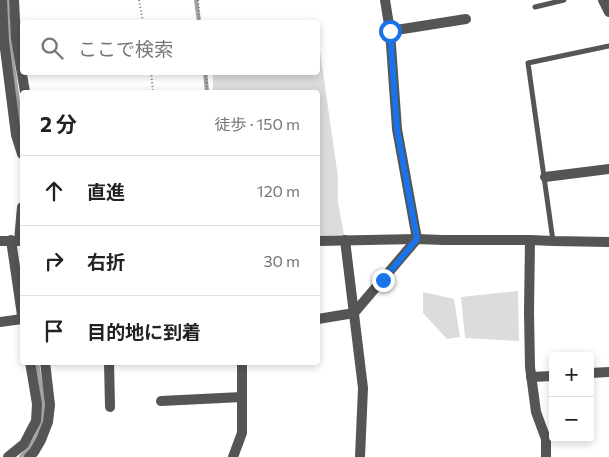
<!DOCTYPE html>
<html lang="ja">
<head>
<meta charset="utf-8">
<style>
  body { margin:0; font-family:Commissioner,"Noto Sans JP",sans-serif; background:#f6f6f6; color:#222 }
  .controls { position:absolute; right:15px; bottom:15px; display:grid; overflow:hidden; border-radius:5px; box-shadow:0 2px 8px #0003 }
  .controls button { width:45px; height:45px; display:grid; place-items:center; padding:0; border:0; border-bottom:1px solid #e0e0e0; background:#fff; color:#222; font:25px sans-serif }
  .stop { position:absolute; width:15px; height:15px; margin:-11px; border:4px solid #1a73e8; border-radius:50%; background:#fff }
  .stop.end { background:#1a73e8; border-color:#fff; box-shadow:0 1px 5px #0008 }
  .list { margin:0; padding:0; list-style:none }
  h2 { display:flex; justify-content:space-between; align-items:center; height:65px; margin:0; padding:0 20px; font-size:21px }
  h2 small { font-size:16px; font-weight:400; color:#767676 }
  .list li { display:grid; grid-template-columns:32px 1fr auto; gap:15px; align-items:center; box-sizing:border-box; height:70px; padding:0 20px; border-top:1px solid #e0e0e0 }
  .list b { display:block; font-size:19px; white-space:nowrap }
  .list em { font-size:16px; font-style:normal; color:#767676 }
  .icon { flex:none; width:28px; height:28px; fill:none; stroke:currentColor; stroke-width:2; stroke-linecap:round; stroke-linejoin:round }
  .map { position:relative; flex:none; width:609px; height:457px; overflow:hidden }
  .search { position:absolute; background:#fff; box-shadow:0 2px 8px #0003; left:20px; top:20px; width:300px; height:55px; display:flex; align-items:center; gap:12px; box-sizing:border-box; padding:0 18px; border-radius:5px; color:#767676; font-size:19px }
  .panel { position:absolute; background:#fff; box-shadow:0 2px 8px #0003; left:20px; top:90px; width:300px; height:275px; border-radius:5px }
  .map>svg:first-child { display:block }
  .green { fill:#dcdcdc }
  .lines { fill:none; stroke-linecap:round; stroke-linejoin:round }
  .stream { stroke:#a3a3a3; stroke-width:4 }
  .path { stroke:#777; stroke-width:2; stroke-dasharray:1 2.5; stroke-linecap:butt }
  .service { stroke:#555; stroke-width:5 }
  .minor { stroke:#555; stroke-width:10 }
  .route { stroke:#1a73e8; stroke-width:6 }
</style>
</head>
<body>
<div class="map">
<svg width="609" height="457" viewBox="0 0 609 457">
  <rect width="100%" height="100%" fill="#fff"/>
  <g class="green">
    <path d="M319,44L338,177V202L344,235L318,236V92H213V73L318,72V44Z"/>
    <path d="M518,291L519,341L465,338L461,297Z"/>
    <path d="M423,292L454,299L460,337L447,339L423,313Z"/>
  </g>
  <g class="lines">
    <g class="stream">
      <path d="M7,0L10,42L22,131"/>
      <path d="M196,0L199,22"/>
      <path d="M205,72L207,92"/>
      <path d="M22,262V268"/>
      <path d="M21,457C52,425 43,402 37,362"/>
    </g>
    <g class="path">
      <path d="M139,0L143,22"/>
      <path d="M198,0L200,22"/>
      <path d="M151,72L153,92"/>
      <path d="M206,72L208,92"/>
    </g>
    <g class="service">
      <path d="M535,7L564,0"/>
      <path d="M553,241L528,63L609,46"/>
    </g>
    <g class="minor">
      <path d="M2,0L4,41L16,135L22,154"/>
      <path d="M14,0L16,39L25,92"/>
      <path d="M603,0L609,12"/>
      <path d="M390,31L466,19"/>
      <path d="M545,177L609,169"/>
      <path d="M11,240L22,315"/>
      <path d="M345,240L363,388L360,457"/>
      <path d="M530,240L529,312L530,367L536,412L546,439V457"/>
      <path d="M0,241H17"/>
      <path d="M19,241L22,207"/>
      <path d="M318,241L417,239L443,240H530L553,241L609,242"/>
      <path d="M318,319L354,313L417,239L397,129L390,31L385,0"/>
      <path d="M0,322L22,319"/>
      <path d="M109,362L110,407"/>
      <path d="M590,373L609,372"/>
      <path d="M531,377L553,376"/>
      <path d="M161,401L242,397"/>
      <path d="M8,457L24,444L36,421L37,404L30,362"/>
      <path d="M29,457L34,452L41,440L48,422L50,405L45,362"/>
      <path d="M233,457L242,433V362"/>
    </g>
  </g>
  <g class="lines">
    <path class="route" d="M383,280L417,239L397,129L390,31"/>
  </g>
</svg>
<div class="controls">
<button>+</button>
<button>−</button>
</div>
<div class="stop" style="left:390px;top:31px"></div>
<div class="stop end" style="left:383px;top:280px"></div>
<div class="search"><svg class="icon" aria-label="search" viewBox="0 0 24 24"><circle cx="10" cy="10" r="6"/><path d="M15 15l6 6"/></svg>ここで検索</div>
<section class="panel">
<h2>2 分<small>徒歩 · 150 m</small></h2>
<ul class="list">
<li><svg class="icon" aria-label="ahead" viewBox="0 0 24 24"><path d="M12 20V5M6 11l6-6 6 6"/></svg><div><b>直進</b></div><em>120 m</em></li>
<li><svg class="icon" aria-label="right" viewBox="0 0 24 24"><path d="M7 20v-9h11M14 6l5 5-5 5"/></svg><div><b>右折</b></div><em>30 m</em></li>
<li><svg class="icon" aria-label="arrive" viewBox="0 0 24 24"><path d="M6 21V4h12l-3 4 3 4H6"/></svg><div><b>目的地に到着</b></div></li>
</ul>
</section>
</div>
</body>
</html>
